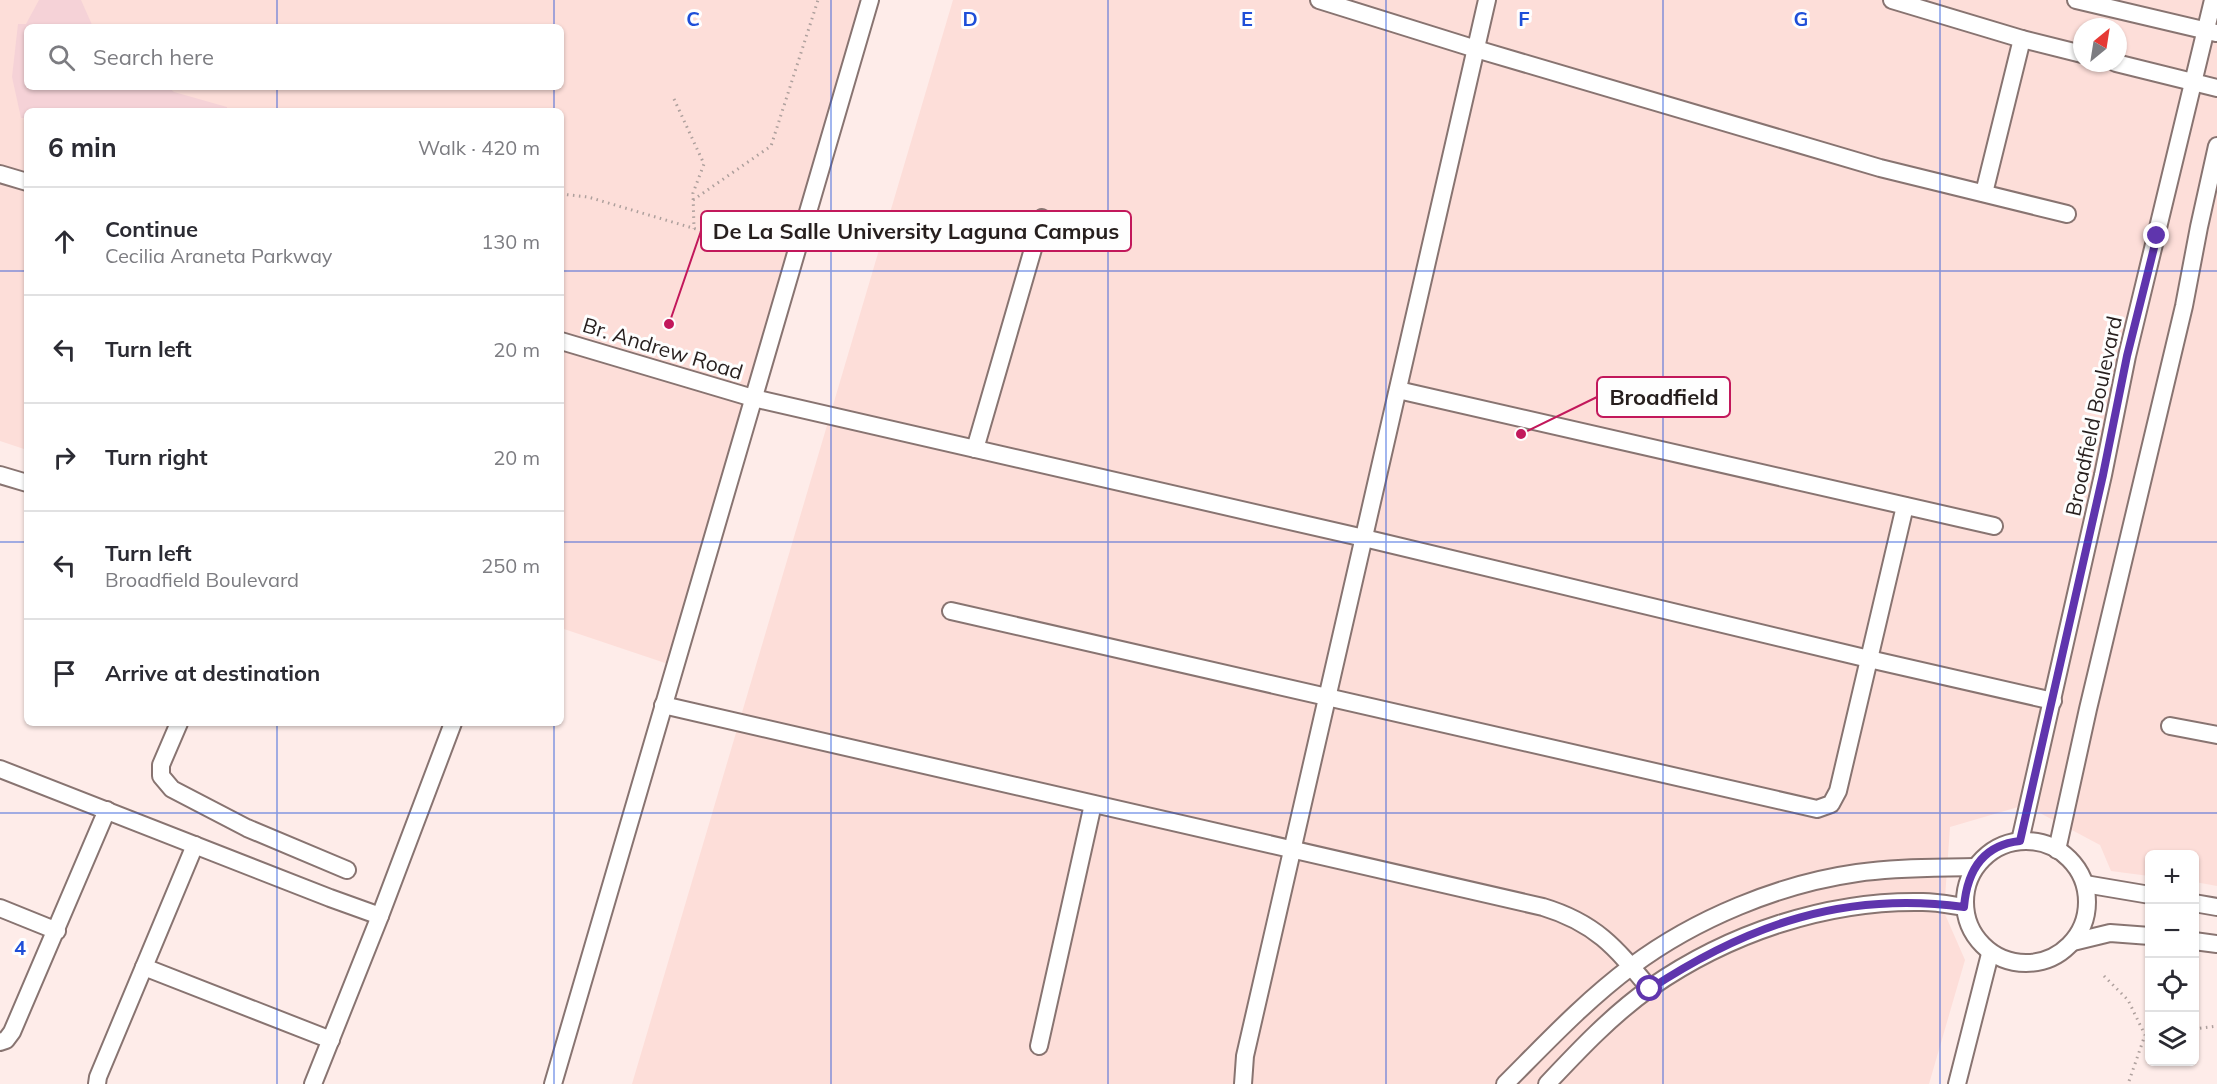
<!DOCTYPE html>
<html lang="en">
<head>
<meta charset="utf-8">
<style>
  body { margin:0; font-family:Mulish,sans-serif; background:#f2f2f3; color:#2b2b33 }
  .controls { position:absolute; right:18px; bottom:18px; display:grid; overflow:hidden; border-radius:9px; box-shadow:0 2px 4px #0004 }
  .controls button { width:54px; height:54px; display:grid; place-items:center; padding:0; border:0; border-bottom:2px solid #e1e1e2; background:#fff; color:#2b2b33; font:30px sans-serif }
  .compass { position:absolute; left:2073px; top:18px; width:54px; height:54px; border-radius:50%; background:#fff; box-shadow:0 2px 4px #0004; rotate:30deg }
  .stop { position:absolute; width:18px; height:18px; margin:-14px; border:4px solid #5f35ad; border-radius:50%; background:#fff }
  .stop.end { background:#5f35ad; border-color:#fff; box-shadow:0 2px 6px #0008 }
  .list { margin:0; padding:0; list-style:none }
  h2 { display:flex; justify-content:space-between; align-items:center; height:78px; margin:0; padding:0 24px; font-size:26px }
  h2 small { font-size:20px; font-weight:400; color:#7c7c81 }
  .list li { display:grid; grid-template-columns:39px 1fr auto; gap:18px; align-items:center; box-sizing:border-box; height:108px; padding:0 24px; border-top:2px solid #e1e1e2 }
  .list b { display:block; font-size:22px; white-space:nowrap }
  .list p { margin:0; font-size:20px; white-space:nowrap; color:#7c7c81 }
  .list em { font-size:20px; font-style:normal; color:#7c7c81 }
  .icon { flex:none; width:33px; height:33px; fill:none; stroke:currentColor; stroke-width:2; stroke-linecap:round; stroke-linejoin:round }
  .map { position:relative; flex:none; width:2217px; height:1084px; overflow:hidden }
  .search { position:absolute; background:#fff; box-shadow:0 2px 4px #0004; left:24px; top:24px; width:540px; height:66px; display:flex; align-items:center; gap:15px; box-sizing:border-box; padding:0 21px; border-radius:9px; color:#7c7c81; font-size:22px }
  .panel { position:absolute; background:#fff; box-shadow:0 2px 4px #0004; left:24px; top:108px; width:540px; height:618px; border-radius:9px }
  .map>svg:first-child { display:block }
  .built { fill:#fdded9; fill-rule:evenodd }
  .building { fill:#f5d2d7 }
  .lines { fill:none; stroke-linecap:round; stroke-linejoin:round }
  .minor-casing { stroke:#887471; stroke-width:20 }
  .path { stroke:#aea09d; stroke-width:3; stroke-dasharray:1.5 4.5; stroke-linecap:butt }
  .minor { stroke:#fff; stroke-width:16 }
  .route { stroke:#5f35ad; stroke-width:8 }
  .grid { fill:none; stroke:#1d4ed8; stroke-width:1.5; stroke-opacity:0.55 }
  .labels { text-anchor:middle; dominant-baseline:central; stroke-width:6; stroke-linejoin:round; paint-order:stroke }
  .street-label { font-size:21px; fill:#271f1e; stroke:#fefefe }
  .grid-label { font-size:20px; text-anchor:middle; font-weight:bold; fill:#1d4ed8; stroke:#fefefe; stroke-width:6; stroke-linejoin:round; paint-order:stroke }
  .leader { fill:none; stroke:#c2185b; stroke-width:2 }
  .callout-dot { fill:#c2185b; stroke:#fefefe; stroke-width:2 }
  .callout { fill:#fefefe; stroke:#c2185b; stroke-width:2 }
  .callout-label { font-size:22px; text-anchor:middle; font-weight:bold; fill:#271f1e }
</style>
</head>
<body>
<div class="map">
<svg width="2217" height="1084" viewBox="0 0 2217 1084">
  <rect width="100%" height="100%" fill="#feece9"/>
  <g class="built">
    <path d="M0,0H872L753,398L683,669L561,628V111H27V450L0,441ZM27,27H561V87H27Z"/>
    <path d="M953,0H2217V886L2195,882L2194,854H2150L2149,876L2111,871L2100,845L2025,805L1950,827L1944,912L1965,960L1929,1084H632ZM2082,27H2118V63H2082Z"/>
  </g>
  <path class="building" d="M39,0H81L93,27H27V87H168L174,92L227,107V111H27V118H21L12,77L18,24H26Z"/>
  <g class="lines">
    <g class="minor-casing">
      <g id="minor">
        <path d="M1319,0L1476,49L1880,168L2067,214"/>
        <path d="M1892,0L2022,39L2082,54"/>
        <path d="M2076,0L2216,33"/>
        <path d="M2116,63L2217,88"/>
        <path d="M0,174L27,182"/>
        <path d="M1984,193L2022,39"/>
        <path d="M561,341L753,398L1364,538L1869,659L2053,701"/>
        <path d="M1398,390L1994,526"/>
        <path d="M975,449L1042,218"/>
        <path d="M0,475L27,483"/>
        <path d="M951,611L1817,809L1831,804L1838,791L1905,506"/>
        <path d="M663,705L1543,907C1596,923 1616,948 1650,989"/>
        <path d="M179,723L161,765V776L172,789L247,828L347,870"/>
        <path d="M2170,726L2217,735"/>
        <path d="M0,769L330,898L380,916L313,1084"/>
        <circle cx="2026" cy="902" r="61"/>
        <path d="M2020,841L2103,475L2127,356L2213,0"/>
        <path d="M2057,850L2088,709L2184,306L2199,227L2217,146"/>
        <path d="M2085,884L2150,895"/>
        <path d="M2194,903L2217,907"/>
        <path d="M0,908L57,931"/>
        <path d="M380,916L453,723"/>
        <path d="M2194,941L2217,944"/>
        <path d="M2073,942L2110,933L2150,936"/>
        <path d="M144,967L331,1040"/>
        <path d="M0,1042L6,1040L12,1032L107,810"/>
        <path d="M1039,1046L1093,804"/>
        <path d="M97,1084L98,1077L195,845"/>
        <path d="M553,1084L870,0"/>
        <path d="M1243,1084L1245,1056L1487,0"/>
        <path d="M1505,1084C1546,1043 1585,1001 1632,966C1695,919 1779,884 1857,873C1896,867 1936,868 1975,867"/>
        <path d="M1547,1084C1579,1050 1612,1015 1650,988C1729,933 1827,900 1923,902C1937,902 1951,905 1964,907"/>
        <path d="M1957,1084L1990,954"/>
      </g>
    </g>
    <g class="path">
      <path d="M674,99L704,164L693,193L694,229"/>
      <path d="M561,194L588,197L750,245L780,248"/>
      <path d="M693,200L771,146L818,0"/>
      <path d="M2104,976L2128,1000L2145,1035L2128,1084"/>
      <path d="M2194,1029L2217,1026"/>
    </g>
    <use href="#minor" class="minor"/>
  </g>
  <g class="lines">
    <path class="route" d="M1650,989C1749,924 1845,891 1964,907C1967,872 1982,845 2020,841L2103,475L2127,356L2157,236"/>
  </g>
  <path class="grid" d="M277,0V27M554,0V27M831,0V1084M1108,0V1084M1386,0V1084M1663,0V1084M1940,0V1084M277,87V111M554,87V111M0,271H27M561,271H2217M0,542H27M561,542H2217M277,723V1084M554,723V1084M0,813H2217"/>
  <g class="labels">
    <g class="street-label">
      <text transform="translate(663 348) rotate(17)">Br. Andrew Road</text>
      <text transform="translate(2093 416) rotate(-78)">Broadfield Boulevard</text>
    </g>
  </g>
  <g class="grid-label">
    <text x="693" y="26">C</text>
    <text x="970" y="26">D</text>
    <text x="1247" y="26">E</text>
    <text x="1524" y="26">F</text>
    <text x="1801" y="26">G</text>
    <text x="20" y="955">4</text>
  </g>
  <path class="leader" d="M669 324L701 231M1521 434L1597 397"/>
  <g class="callout-dot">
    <circle cx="669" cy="324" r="6"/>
    <circle cx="1521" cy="434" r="6"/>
  </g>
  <g class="callout">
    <rect x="701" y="211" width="430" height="40" rx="6"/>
    <rect x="1597" y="377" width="133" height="40" rx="6"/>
  </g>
  <g class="callout-label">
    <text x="916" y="239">De La Salle University Laguna Campus</text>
    <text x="1664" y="405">Broadfield</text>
  </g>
</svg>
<div class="controls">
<button>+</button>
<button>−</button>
<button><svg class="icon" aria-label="locate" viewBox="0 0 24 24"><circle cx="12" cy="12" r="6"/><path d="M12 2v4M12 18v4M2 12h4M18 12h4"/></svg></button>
<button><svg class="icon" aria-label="layers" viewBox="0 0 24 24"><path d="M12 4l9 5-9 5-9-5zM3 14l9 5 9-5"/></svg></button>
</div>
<svg class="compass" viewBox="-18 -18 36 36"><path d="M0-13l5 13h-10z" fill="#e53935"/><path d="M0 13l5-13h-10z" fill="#7c7c81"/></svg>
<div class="stop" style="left:1650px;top:989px"></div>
<div class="stop end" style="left:2157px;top:236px"></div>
<div class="search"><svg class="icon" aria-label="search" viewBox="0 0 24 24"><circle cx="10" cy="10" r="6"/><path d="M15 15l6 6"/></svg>Search here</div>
<section class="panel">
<h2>6 min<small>Walk · 420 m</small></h2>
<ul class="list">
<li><svg class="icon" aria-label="ahead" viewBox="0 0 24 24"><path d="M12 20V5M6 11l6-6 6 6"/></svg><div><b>Continue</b><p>Cecilia Araneta Parkway</p></div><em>130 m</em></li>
<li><svg class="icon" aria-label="left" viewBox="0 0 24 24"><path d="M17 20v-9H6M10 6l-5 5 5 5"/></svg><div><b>Turn left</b></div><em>20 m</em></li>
<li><svg class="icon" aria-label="right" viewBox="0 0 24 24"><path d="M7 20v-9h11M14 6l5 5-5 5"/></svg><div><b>Turn right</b></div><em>20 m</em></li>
<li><svg class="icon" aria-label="left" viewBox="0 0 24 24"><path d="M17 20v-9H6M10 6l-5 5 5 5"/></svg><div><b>Turn left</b><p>Broadfield Boulevard</p></div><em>250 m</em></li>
<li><svg class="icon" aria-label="arrive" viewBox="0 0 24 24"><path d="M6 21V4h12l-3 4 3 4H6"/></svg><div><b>Arrive at destination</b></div></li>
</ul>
</section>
</div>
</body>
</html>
